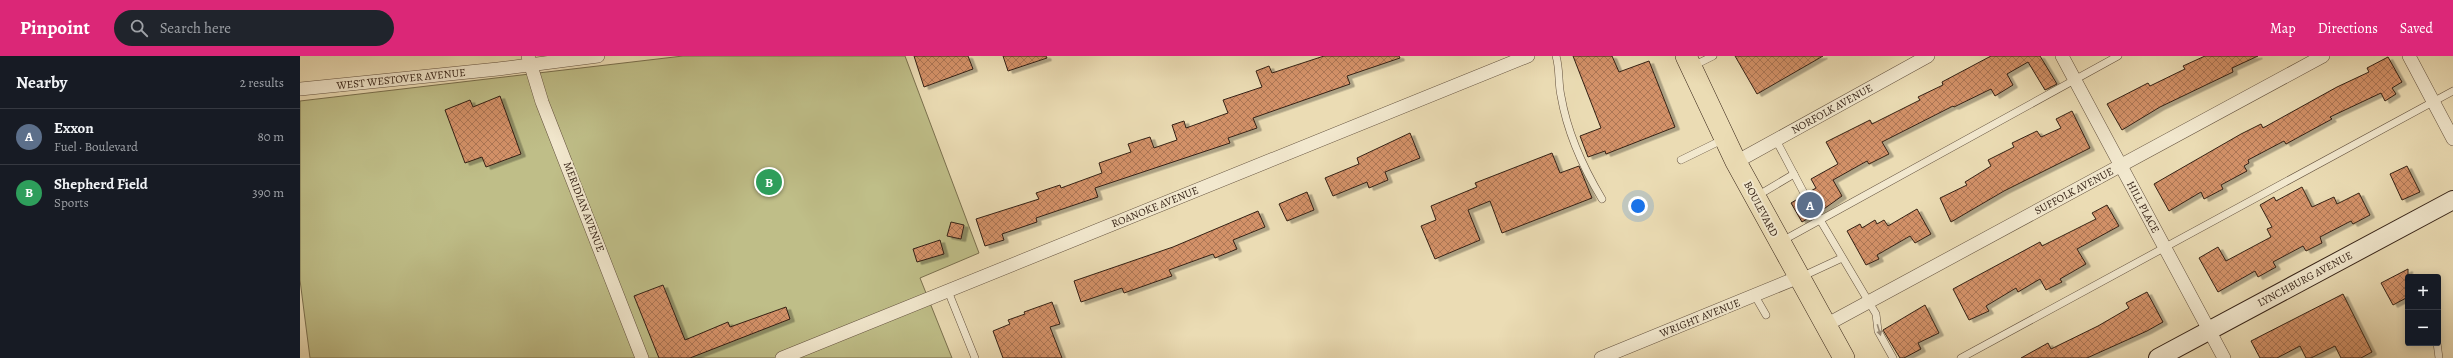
<!DOCTYPE html>
<html lang="en">
<head>
<meta charset="utf-8">
<style>
  body { margin:0; font-family:Alegreya,serif; background:#20242c; color:#f1f3f6 }
  .controls { position:absolute; right:12px; bottom:12px; display:grid; overflow:hidden; border-radius:4px; box-shadow:0 2px 10px #0003 }
  .controls button { width:36px; height:36px; display:grid; place-items:center; padding:0; border:0; border-bottom:1px solid #363941; background:#171b24; color:#f1f3f6; font:20px sans-serif }
  .you { position:absolute; left:1338px; top:150px; width:14px; height:14px; margin:-10px; border:3px solid #fff; border-radius:50%; background:#1a73e8; box-shadow:0 0 0 6px #1a73e833 }
  .badge { display:grid; place-items:center; width:26px; height:26px; border-radius:50%; background:#db2777; color:#fff; font-size:13px; font-weight:700 }
  .pin { position:absolute; translate:-50% -50%; border:2px solid #fff; box-shadow:0 1px 4px #0006 }
  .list { margin:0; padding:0; list-style:none }
  h2 { display:flex; justify-content:space-between; align-items:center; height:52px; margin:0; padding:0 16px; font-size:17px }
  h2 small { font-size:13px; font-weight:400; color:#9ea1a6 }
  .list li { display:grid; grid-template-columns:26px 1fr auto; gap:12px; align-items:center; box-sizing:border-box; height:56px; padding:0 16px; border-top:1px solid #363941 }
  .list b { display:block; font-size:15px; white-space:nowrap }
  .list p { margin:0; font-size:13px; white-space:nowrap; color:#9ea1a6 }
  .list em { font-size:13px; font-style:normal; color:#9ea1a6 }
  .icon { flex:none; width:22px; height:22px; fill:none; stroke:currentColor; stroke-width:2; stroke-linecap:round; stroke-linejoin:round }
  .map { position:relative; flex:none; width:2153px; height:302px; overflow:hidden }
  header { display:flex; align-items:center; gap:24px; box-sizing:border-box; height:56px; padding:0 20px; background:#db2777; color:#fff }
  header strong { font-size:19px }
  nav { display:flex; gap:22px; margin-inline-start:auto; font-size:14px }
  .search { width:280px; height:36px; background:#20242c; display:flex; align-items:center; gap:10px; box-sizing:border-box; padding:0 14px; border-radius:22px; color:#9ea1a6; font-size:15px }
  main { display:flex }
  aside { flex:1; background:#171b24 }
  .map>svg:first-child { display:block }
  .park { fill:#bfbe88; stroke:#7a704e }
  .building { fill:url(#building-cross-hatch); stroke:#342115; filter:url(#shadow) }
  .lines { fill:none; stroke-linecap:round; stroke-linejoin:round }
  .lane-casing { stroke:#62503d; stroke-width:8 }
  .street-casing { stroke:#62503d; stroke-width:14 }
  .secondary-casing { stroke:#342115; stroke-width:20 }
  .primary-casing { stroke:#342115; stroke-width:22 }
  .lane { stroke:#f2e8ce; stroke-width:7 }
  .street { stroke:#f2e8ce; stroke-width:13 }
  .secondary { stroke:#f2e8ce; stroke-width:18 }
  .primary { stroke:#ebdcb4; stroke-width:21 }
  .oneway { fill:#9c8e7b }
  .labels { text-anchor:middle; dominant-baseline:central; stroke-width:4; stroke-linejoin:round; paint-order:stroke }
  .street-label { font-size:11px; fill:#342115; stroke:#f2e8ce }
</style>
</head>
<body>
<header>
<strong>Pinpoint</strong>
<div class="search"><svg class="icon" aria-label="search" viewBox="0 0 24 24"><circle cx="10" cy="10" r="6"/><path d="M15 15l6 6"/></svg>Search here</div>
<nav><a>Map</a><a>Directions</a><a>Saved</a></nav>
</header>
<main>
<aside>
<h2>Nearby<small>2 results</small></h2>
<ul class="list">
<li><span class="badge" style="background:#5c6f8a">A</span><div><b>Exxon</b><p>Fuel · Boulevard</p></div><em>80 m</em></li>
<li><span class="badge" style="background:#2e9e5b">B</span><div><b>Shepherd Field</b><p>Sports</p></div><em>390 m</em></li>
</ul>
</aside>
<div class="map">
<svg width="2153" height="302" viewBox="0 0 2153 302">
  <defs>
    <pattern id="building-cross-hatch" width="8" height="8" patternUnits="userSpaceOnUse"><rect width="8" height="8" fill="#d39167"/><path d="M0 0l8 8M0 8l8-8" fill="none" stroke="#ac7654"/></pattern>
    <filter id="shadow"><feDropShadow dx="4.5" dy="2.5" stdDeviation="0" flood-color="#0004"/></filter>
  </defs>
  <rect width="100%" height="100%" fill="#ebdcb4"/>
  <filter id="stains"><feTurbulence type="fractalNoise" baseFrequency=".005" numOctaves="4"/><feColorMatrix values="0 0 0 0 .2 0 0 0 0 .09 0 0 0 0 .02 0 0 0 .5 -.17"/></filter>
  <radialGradient id="worn" r=".72"><stop offset=".6" stop-color="#630" stop-opacity="0"/><stop offset="1" stop-color="#630" stop-opacity=".3"/></radialGradient>
  <path class="park" d="M383,0H605L679,197L620,222L652,302H10L0,224V45Z"/>
  <g class="building">
    <path d="M614,0H668L673,13L624,31Z"/>
    <path d="M703,0H746L747,2L708,15Z"/>
    <path d="M1024,0H1099L1100,2L1047,20L1050,28L953,62L957,72L928,82L930,87L795,132L798,141L736,162L737,166L702,178L704,184L685,190L676,163L739,143L736,137L760,129L761,132L802,117L799,107L831,96L828,88L850,81L854,92L877,84L872,69L884,65L886,72L928,57L923,44L962,31L956,15L969,10L972,17Z"/>
    <path d="M1273,0H1312L1319,16L1349,5L1375,71L1306,98L1305,95L1288,101L1280,80L1301,72Z"/>
    <path d="M1435,0H1523L1457,38Z"/>
    <path d="M1691,0H1740L1757,28L1745,34L1728,6L1707,18L1713,29L1695,40L1691,33L1654,51L1653,50L1582,86L1589,98L1569,108L1567,105L1533,124L1542,140L1521,155L1513,153L1512,160L1502,166L1491,147L1501,141L1508,143L1509,136L1516,132L1511,123L1538,108L1526,86L1570,64L1572,68L1620,44L1618,41L1643,29L1642,26Z"/>
    <path d="M1905,0H1958L1932,12L1933,16L1860,51L1822,74L1807,48L1848,27L1850,30L1885,13L1883,10Z"/>
    <path d="M2088,1L2102,26L2092,32L2096,38L2085,45L2081,37L2030,61L2032,63L1986,88L1984,85L1948,104L1949,107L1944,110L1947,115L1921,129L1923,133L1904,143L1901,136L1869,155L1854,128L1941,78L1961,68L1963,72L2037,31L2069,16L2067,12Z"/>
    <path d="M200,40L221,98L186,111L182,101L165,107L145,54L170,44L173,51Z"/>
    <path d="M1772,55L1790,92L1704,135L1651,166L1640,142L1667,129L1665,126L1691,110L1688,104L1714,91L1712,87L1737,75L1741,81L1761,72L1756,63Z"/>
    <path d="M1110,77L1120,102L1085,116L1088,124L1069,132L1067,126L1033,140L1025,122L1059,108L1057,102Z"/>
    <path d="M1252,97L1260,117L1279,110L1292,142L1202,177L1190,145L1168,154L1180,184L1135,203L1121,170L1136,164L1131,150L1177,131L1175,127Z"/>
    <path d="M2107,110L2120,136L2102,144L2090,118Z"/>
    <path d="M2002,131L2012,151L2034,141L2037,148L2059,137L2070,159L2053,168L2051,165L2020,181L2022,187L2006,195L2003,190L1973,206L1976,211L1958,221L1955,215L1918,236L1899,202L1918,191L1926,205L1971,181L1967,173L1972,171L1960,149L1974,141L1976,145Z"/>
    <path d="M1007,136L1014,154L987,165L979,148Z"/>
    <path d="M1807,149L1819,170L1777,193L1786,208L1760,223L1762,226L1746,234L1740,223L1718,236L1716,232L1686,250L1689,255L1669,264L1653,233L1740,186L1742,190L1796,163L1792,157Z"/>
    <path d="M1617,153L1631,178L1615,187L1610,180L1577,199L1579,203L1566,209L1547,175L1560,168L1562,172L1575,164L1577,168L1584,164L1588,170Z"/>
    <path d="M958,155L965,171L933,184L937,193L915,202L913,198L869,214L872,220L824,237L822,232L781,246L774,225L873,191Z"/>
    <path d="M651,166L664,169L661,183L647,180Z"/>
    <path d="M640,184L644,198L617,206L613,193Z"/>
    <path d="M2108,213V241L2093,249L2081,227Z"/>
    <path d="M363,229L385,284L428,266L430,271L486,251L490,263L390,302H359L334,240Z"/>
    <path d="M1847,236L1863,266L1847,275L1787,302H1721L1748,287L1751,293L1798,270L1829,252L1826,247Z"/>
    <path d="M2043,238L2072,296L2061,302H2041L2035,290L2011,302H2006L2000,290L1977,302H1960L1951,285Z"/>
    <path d="M752,246L760,268L750,271L762,302H703L693,275L710,268L708,264L725,258L724,256Z"/>
    <path d="M1625,249L1639,277L1618,287L1621,293L1604,302H1600L1583,274Z"/>
  </g>
  <g class="lines">
    <g class="lane-casing">
      <g id="lane">
        <path d="M1256,0C1260,13 1258,27 1261,40C1267,75 1284,113 1302,143"/>
        <path d="M1393,10L1413,0"/>
        <path d="M1476,84L1505,139"/>
        <path d="M1381,104L1424,83"/>
        <path d="M1457,140L1494,118"/>
        <path d="M1516,157L1576,258L1578,275L1593,302"/>
        <path d="M1482,185L1818,0"/>
        <path d="M1501,221L1542,202"/>
        <path d="M648,235L675,302"/>
        <path d="M1455,240L1466,259"/>
        <path d="M2137,287L2139,302"/>
        <path d="M1661,302L2153,35"/>
      </g>
    </g>
    <g class="street-casing">
      <g id="street">
        <path d="M228,0L242,46L342,302"/>
        <path d="M1762,0L1924,302"/>
        <path d="M2109,0L2153,83"/>
        <path d="M0,33L198,13L298,0"/>
        <path d="M1436,106L1628,0"/>
        <path d="M1526,269L2023,0"/>
        <path d="M482,302L1228,0"/>
        <path d="M1301,302L1499,221"/>
      </g>
    </g>
    <g class="secondary-casing">
      <path id="secondary" d="M1858,302L2153,144"/>
    </g>
    <g class="primary-casing">
      <path id="primary" d="M1386,0L1436,106L1544,302"/>
    </g>
    <use href="#lane" class="lane"/>
    <use href="#street" class="street"/>
    <use href="#secondary" class="secondary"/>
    <use href="#primary" class="primary"/>
  </g>
  <defs><path id="oneway-solid" d="M-6-.8H1V-3.2L6.5 0L1 3.2V.8H-6Z"/></defs>
  <use class="oneway" href="#oneway-solid" transform="translate(1579 274) rotate(73)"/>
  <g class="labels">
    <g class="street-label">
      <text transform="translate(101 23) rotate(-6)">WEST WESTOVER AVENUE</text>
      <text transform="translate(1532 53) rotate(-29)">NORFOLK AVENUE</text>
      <text transform="translate(1774 135) rotate(-28)">SUFFOLK AVENUE</text>
      <text transform="translate(284 151) rotate(69)">MERIDIAN AVENUE</text>
      <text transform="translate(855 151) rotate(-22)">ROANOKE AVENUE</text>
      <text transform="translate(1843 151) rotate(62)">HILL PLACE</text>
      <text transform="translate(1461 153) rotate(62)">BOULEVARD</text>
      <text transform="translate(2005 223) rotate(-28)">LYNCHBURG AVENUE</text>
      <text transform="translate(1400 262) rotate(-22)">WRIGHT AVENUE</text>
    </g>
  </g>
  <rect width="100%" height="100%" filter="url(#stains)"/>
  <rect width="100%" height="100%" fill="url(#worn)"/>
</svg>
<div class="controls">
<button>+</button>
<button>−</button>
</div>
<div class="you"></div>
<div class="pin badge" style="left:1510px;top:149px;background:#5c6f8a">A</div>
<div class="pin badge" style="left:469px;top:126px;background:#2e9e5b">B</div>
</div>
</main>
</body>
</html>
